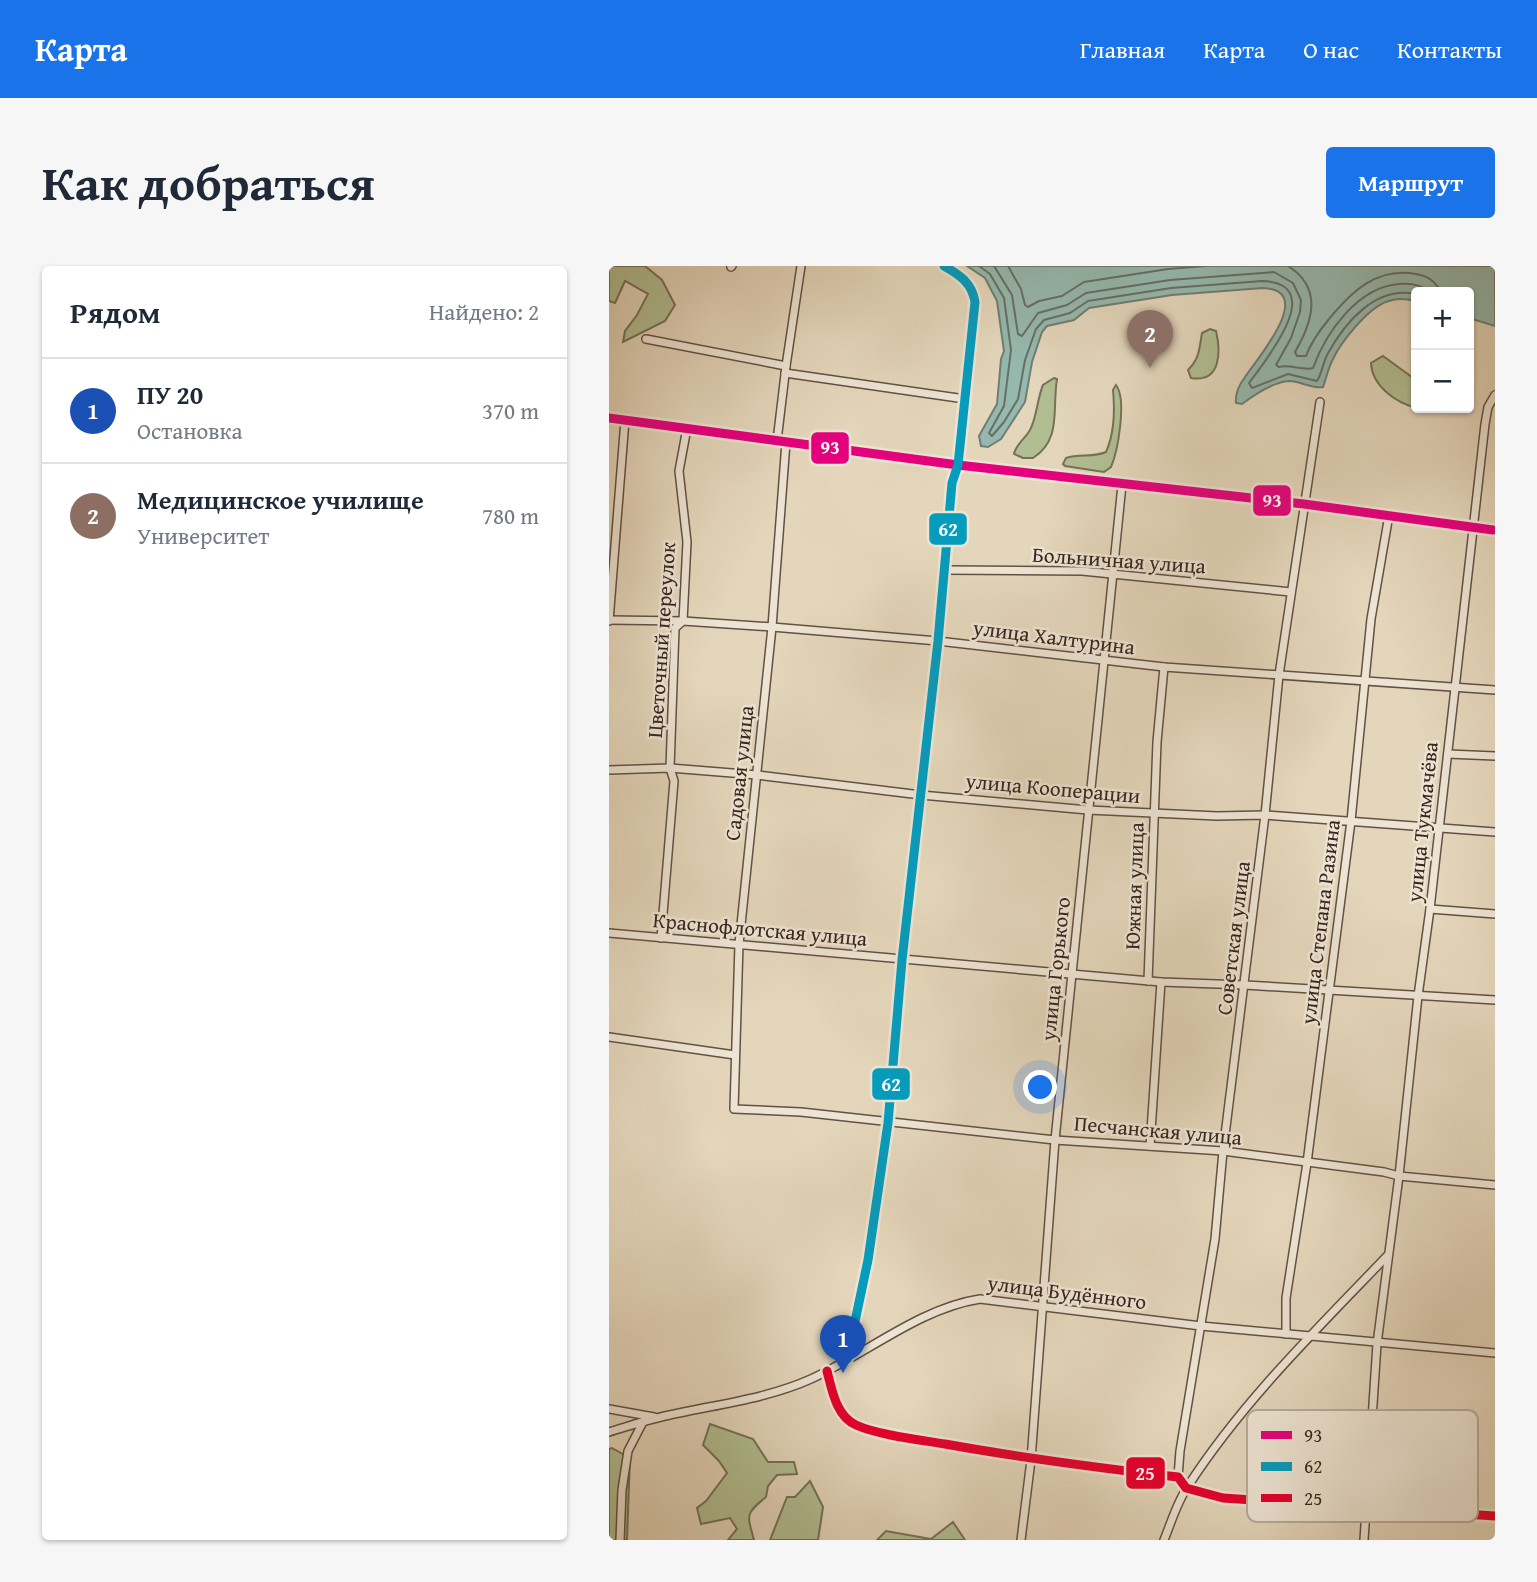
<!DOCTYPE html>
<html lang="ru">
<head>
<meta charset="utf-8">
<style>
  body { margin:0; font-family:"Gentium Book Plus",serif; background:#f6f6f7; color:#1f2937 }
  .controls { position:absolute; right:21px; top:21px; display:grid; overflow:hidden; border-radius:7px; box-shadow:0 2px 5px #0004 }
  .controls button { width:63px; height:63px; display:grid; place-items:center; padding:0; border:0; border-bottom:2px solid #e0e1e3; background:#fff; color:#1f2937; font:35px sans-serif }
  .you { position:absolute; left:432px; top:822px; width:24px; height:24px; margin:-18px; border:5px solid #fff; border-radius:50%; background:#1a73e8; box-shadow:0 0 0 10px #1a73e833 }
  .badge { display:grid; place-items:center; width:46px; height:46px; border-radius:50%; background:#1a73e8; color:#fff; font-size:23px; font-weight:700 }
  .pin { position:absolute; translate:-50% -58px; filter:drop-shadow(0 2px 4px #0008) }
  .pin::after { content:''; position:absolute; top:37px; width:24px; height:21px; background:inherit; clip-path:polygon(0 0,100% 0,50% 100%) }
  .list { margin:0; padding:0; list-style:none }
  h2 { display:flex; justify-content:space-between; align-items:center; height:91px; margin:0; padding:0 28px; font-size:30px }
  h2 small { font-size:23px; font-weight:400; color:#747a83 }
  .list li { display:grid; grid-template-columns:46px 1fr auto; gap:21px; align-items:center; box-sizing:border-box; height:105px; padding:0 28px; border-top:2px solid #e0e1e3 }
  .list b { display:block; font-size:26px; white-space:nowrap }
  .list p { margin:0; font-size:23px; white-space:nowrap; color:#747a83 }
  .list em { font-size:23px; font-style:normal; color:#747a83 }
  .map { position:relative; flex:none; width:886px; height:1274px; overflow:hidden; border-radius:7px }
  header { display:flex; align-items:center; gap:42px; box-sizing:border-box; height:98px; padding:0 35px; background:#1a73e8; color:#fff }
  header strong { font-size:33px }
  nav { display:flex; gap:38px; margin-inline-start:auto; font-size:24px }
  .intro { display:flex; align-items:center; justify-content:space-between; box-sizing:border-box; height:168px; padding:0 42px }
  h1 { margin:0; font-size:49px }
  .button { padding:18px 32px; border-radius:7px; background:#1a73e8; color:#fff; font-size:24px; font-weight:700 }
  main { display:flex; gap:42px; padding:0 42px }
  aside { flex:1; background:#fff; border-radius:7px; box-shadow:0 2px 5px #0004 }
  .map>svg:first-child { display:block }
  .green { fill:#b1be92; stroke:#747258; stroke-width:2 }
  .water { fill:#95b9ae; stroke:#707e74; stroke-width:2 }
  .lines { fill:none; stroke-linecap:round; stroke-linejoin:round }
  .shore { stroke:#666f66; stroke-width:2 }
  .minor-casing { stroke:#635145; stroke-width:10 }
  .minor { stroke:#ede4d3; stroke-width:7 }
  .bus-1-casing { stroke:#ede4d3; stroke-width:14 }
  .bus-2-casing { stroke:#ede4d3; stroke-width:14 }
  .bus-3-casing { stroke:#ede4d3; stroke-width:14 }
  .bus-1 { stroke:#e5007d; stroke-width:9 }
  .bus-2 { stroke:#069cbc; stroke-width:9 }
  .bus-3 { stroke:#e4002b; stroke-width:9 }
  .labels { text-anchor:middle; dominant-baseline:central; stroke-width:5; stroke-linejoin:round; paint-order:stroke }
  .street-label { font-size:21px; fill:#38251e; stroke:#ede4d3 }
  .key { fill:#ede4d3; stroke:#b7ab9d; stroke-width:2 }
  .key-label { font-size:19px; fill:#38251e }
  .line-badge { stroke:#ede4d3; stroke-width:2.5 }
  .badge-label { font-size:19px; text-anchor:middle; font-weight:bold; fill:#fff }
</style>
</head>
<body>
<header>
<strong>Карта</strong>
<nav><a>Главная</a><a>Карта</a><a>О нас</a><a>Контакты</a></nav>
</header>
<div class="intro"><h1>Как добраться</h1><a class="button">Маршрут</a></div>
<main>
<aside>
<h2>Рядом<small>Найдено: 2</small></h2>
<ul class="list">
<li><span class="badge" style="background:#1a4fb4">1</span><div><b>ПУ 20</b><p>Остановка</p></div><em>370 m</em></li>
<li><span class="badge" style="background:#8d6e63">2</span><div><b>Медицинское училище</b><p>Университет</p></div><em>780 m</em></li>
</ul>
</aside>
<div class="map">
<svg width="886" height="1274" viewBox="0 0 886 1274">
  <rect width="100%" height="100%" fill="#e4d6bb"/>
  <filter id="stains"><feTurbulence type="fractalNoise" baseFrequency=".00286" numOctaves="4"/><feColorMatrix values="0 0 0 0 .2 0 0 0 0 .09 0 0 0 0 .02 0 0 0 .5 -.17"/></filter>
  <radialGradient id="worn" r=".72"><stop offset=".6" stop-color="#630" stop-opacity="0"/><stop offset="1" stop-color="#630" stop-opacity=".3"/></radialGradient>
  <g class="green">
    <path d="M0,0H36L53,14L66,39L56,55L14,76L16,65L28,49L39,28L16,15L6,37L0,35Z"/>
    <path d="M601,63L607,65C612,86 612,117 582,112L579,104C591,92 590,83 593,67Z"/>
    <path d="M774,90L807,114L808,142C787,137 763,120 762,97Z"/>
    <path d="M445,112L448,113C443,142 453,174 424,192H414L405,188C407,178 416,173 421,164C428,151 428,133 434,119Z"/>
    <path d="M507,119C518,133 509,185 502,201L495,206L456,200L454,198L457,192C470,187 484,192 497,186C506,166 506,145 504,124Z"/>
    <path d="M101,1158L144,1173L159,1196H185L188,1208L168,1209L159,1220L157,1231C136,1248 138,1248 145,1274H119L128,1263L121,1252L92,1258L88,1242L97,1235L118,1207L110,1195L94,1179Z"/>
    <path d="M3,1182L21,1192L18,1274H0V1183Z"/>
    <path d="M201,1215L214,1241L209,1274H161L178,1231H186Z"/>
    <path d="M344,1256L356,1274H268L277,1265L322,1273Z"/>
  </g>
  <path class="water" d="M358,0H886V60L860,52V26H807V35C798,33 788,32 780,35C760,40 731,77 723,95C719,103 717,113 714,121C702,123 692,115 680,115C664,116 645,129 633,138L627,137C626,128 630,119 636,111C648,93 708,24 654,22L563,29L480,42L465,54L438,60L433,66L423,96L416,136L392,173L379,181L372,180L370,170L388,138L392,93L395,85L388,35L376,12Z"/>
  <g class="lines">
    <g class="shore">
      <path d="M370,0L381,8L395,32L402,84L395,140L380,167L383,170L395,156L409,133L416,94L427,63L435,54L461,47L479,35L562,22L653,15C720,17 657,94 640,117L643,122L679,108L708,115C713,107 714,97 718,89C736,56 766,20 807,28"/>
      <path d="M385,0L403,29L409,68L413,70L429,47L458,39L477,27L561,14L665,6L684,17L692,34L691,46L682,72L667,99L670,101C681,98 694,105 704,102C717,66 749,21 790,18C801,17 812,18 820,26"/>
      <path d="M399,0L412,23L416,39L419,41L430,35L453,30L475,16L559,3L597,0"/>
      <path d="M679,0C714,22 704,55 686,86L688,90H697C702,76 711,64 720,53C743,25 768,1 807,8C819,10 826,15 832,26"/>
    </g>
    <g class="minor-casing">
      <g id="minor">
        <path d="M122,1L123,0"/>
        <path d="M37,73L177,100"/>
        <path d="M176,107L356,133"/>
        <path d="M0,152L349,199L695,238L886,264"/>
        <path d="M168,175L177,100L192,0"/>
        <path d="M177,176L163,361L130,678L125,843L192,846L446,874L614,885L775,906L790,910L886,919"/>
        <path d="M335,304L473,305L682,326"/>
        <path d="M0,354L74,355L163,361L329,375L555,401L886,424"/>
        <path d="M0,355L16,154"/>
        <path d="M839,488L886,490"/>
        <path d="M0,504L61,502L148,509L312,529L479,544L608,550L656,549L886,566"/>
        <path d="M821,643L886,648"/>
        <path d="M0,667L552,716L636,719L886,734"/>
        <path d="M52,672L65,515L61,502L66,362L74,355L78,276L70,205L78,162"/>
        <path d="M539,715L548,476L555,401"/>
        <path d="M0,771L126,789"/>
        <path d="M541,880L552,716"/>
        <path d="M677,1068V1032L698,897L742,555L762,353L780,249"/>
        <path d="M238,1093L259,994L279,857L293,694L329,375L343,217L349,199L366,36C363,17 351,9 335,0"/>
        <path d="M218,1105C223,1124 227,1150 247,1159C269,1169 312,1174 336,1178C414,1192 491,1202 569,1211L577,1222L614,1232L886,1250"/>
        <path d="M0,1143L45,1151"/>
        <path d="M0,1166C17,1161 34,1155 52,1151C102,1139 155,1134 202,1113C257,1088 311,1042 371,1033L592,1060L886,1087"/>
        <path d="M569,1211L571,1185L606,973L614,885L656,549L670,409L711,136"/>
        <path d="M11,1274L13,1224L19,1185L34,1156"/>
        <path d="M412,1274L422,1194L446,874L513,219"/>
        <path d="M555,1274C562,1257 568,1236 579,1220C634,1135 709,1062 779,989"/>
        <path d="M755,1274L768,1078L790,910L809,730L821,643L876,158L879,141L886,129"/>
      </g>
    </g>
    <use href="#minor" class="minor"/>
    <g class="bus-1-casing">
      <path id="bus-1" d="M0,152L349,199L695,238L884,264"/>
    </g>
    <g class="bus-2-casing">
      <path id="bus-2" d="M238,1093L259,994L279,857L293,694L329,375L343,217L349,199L366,36C363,17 351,9 335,0"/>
    </g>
    <g class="bus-3-casing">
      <path id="bus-3" d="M218,1105C223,1124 227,1150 247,1159C269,1169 312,1174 336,1178C414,1192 491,1202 569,1211L577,1222L614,1232L886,1250"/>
    </g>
    <use href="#bus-1" class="bus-1"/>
    <use href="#bus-2" class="bus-2"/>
    <use href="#bus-3" class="bus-3"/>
  </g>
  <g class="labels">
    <g class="street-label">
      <text transform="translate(510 294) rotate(4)">Больничная улица</text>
      <text transform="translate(445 371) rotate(7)">улица Халтурина</text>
      <text transform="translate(52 374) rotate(-86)">Цветочный переулок</text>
      <text transform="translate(130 507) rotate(-84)">Садовая улица</text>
      <text transform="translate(444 522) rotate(5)">улица Кооперации</text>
      <text transform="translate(813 556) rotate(-84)">улица Тукмачёва</text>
      <text transform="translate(525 620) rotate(-88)">Южная улица</text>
      <text transform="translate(711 656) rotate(-83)">улица Степана Разина</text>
      <text transform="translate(151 663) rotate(5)">Краснофлотская улица</text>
      <text transform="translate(624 672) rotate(-83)">Советская улица</text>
      <text transform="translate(446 703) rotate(-84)">улица Горького</text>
      <text transform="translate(549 864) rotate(5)">Песчанская улица</text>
      <text transform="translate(458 1026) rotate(7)">улица Будённого</text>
    </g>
  </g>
  <rect x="638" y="1144" width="231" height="112" rx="10" class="key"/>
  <rect x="652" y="1165" width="31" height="8" fill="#e5007d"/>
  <rect x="652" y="1196" width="31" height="9" fill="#069cbc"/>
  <rect x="652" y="1228" width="31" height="8" fill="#e4002b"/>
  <g class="key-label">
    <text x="695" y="1176">93</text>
    <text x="695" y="1207">62</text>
    <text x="695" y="1239">25</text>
  </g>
  <g class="line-badge">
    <rect x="201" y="165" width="40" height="34" rx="7" fill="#e5007d"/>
    <rect x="643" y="218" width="40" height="33" rx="7" fill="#e5007d"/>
    <rect x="319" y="246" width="40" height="34" rx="7" fill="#069cbc"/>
    <rect x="262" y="801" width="40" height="34" rx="7" fill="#069cbc"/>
    <rect x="516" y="1190" width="41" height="34" rx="7" fill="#e4002b"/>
  </g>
  <g class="badge-label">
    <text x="221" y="188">93</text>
    <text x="663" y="241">93</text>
    <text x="339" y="270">62</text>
    <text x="282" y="825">62</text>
    <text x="536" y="1214">25</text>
  </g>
  <rect width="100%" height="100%" filter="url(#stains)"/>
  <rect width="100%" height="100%" fill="url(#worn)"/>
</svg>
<div class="controls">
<button>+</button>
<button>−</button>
</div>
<div class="you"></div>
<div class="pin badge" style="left:234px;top:1107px;background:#1a4fb4">1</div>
<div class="pin badge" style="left:541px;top:102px;background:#8d6e63">2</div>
</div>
</main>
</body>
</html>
